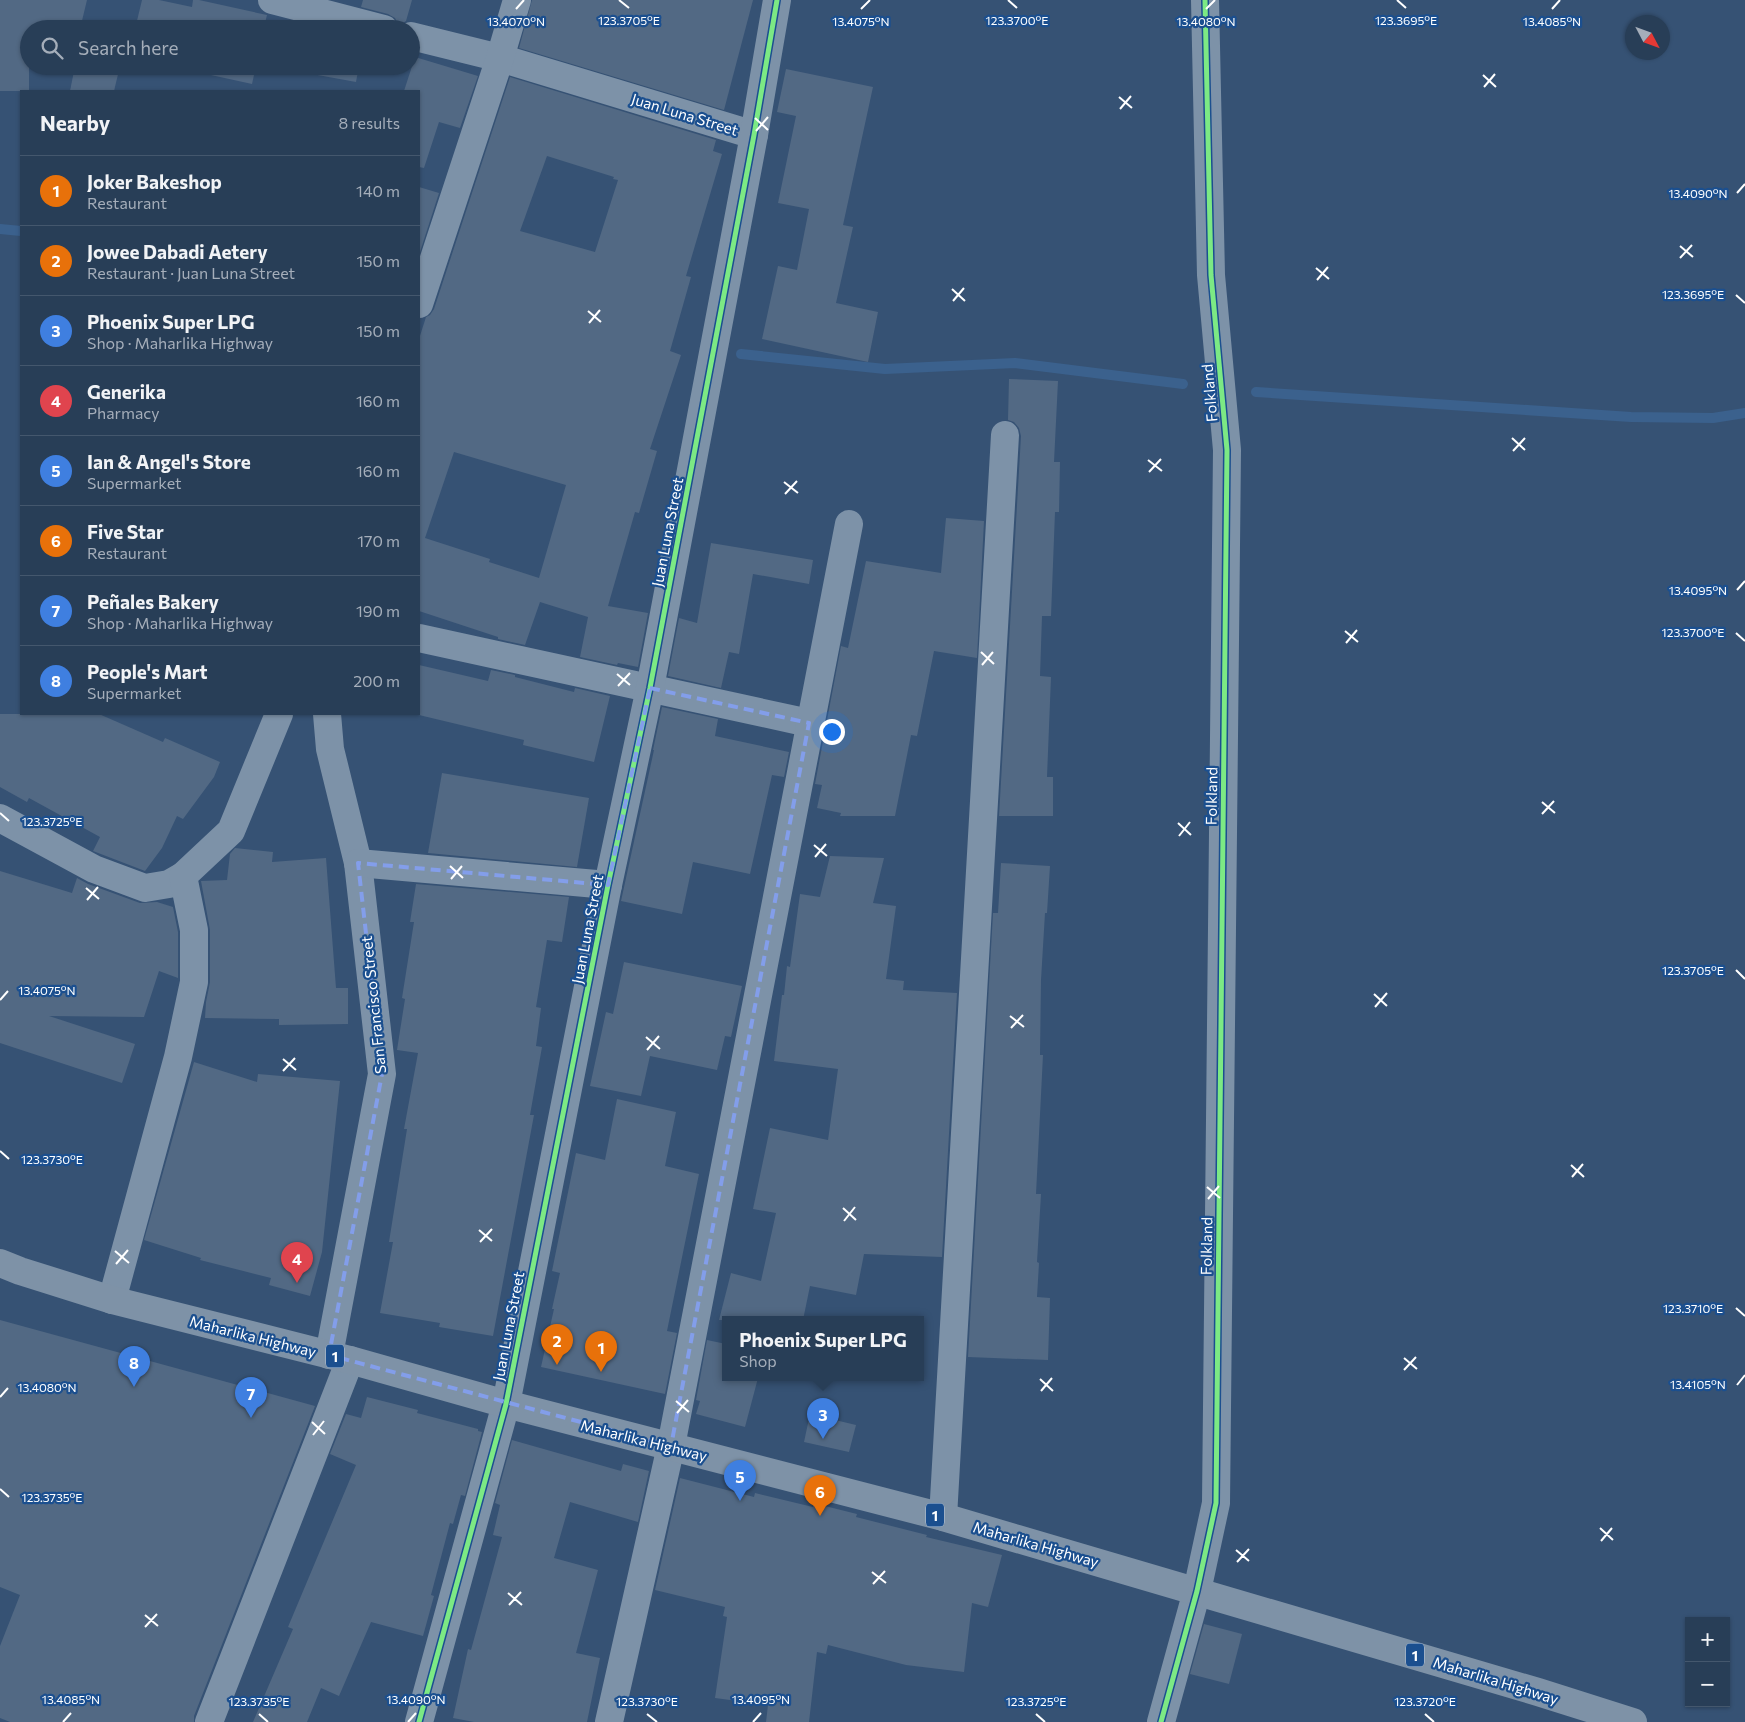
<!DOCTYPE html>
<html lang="en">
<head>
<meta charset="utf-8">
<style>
  body { margin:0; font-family:Commissioner,sans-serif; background:#30455d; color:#f1f3f6 }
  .controls { position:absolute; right:15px; bottom:15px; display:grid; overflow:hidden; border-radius:0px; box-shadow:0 1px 4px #0004 }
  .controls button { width:45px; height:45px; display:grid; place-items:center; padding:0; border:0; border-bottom:1px solid #44576d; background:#283e57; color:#f1f3f6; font:25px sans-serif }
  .compass { position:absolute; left:1625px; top:15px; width:45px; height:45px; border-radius:50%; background:#283e57; box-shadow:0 1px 4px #0004; rotate:131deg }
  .you { position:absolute; left:831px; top:731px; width:18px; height:18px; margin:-12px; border:4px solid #fff; border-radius:50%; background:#1a73e8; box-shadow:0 0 0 8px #1a73e833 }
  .badge { display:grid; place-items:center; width:32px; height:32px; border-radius:50%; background:#95b2f1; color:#fff; font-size:16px; font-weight:700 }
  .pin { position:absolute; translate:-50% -41px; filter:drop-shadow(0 1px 2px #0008) }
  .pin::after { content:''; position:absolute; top:26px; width:18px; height:15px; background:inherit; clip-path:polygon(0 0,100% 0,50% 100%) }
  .popup { position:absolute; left:722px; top:1316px; width:202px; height:65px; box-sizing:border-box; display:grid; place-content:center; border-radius:0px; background:#283e57; filter:drop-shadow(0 1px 4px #0005); font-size:16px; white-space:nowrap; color:#a5aeba }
  .popup b { font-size:19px; color:#f1f3f6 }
  .popup::after { content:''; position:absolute; left:50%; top:100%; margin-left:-10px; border:10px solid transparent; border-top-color:#283e57 }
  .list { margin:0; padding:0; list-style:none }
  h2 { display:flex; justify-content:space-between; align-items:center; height:65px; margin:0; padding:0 20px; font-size:21px }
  h2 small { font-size:16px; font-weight:400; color:#a5aeba }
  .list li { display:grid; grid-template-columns:32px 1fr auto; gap:15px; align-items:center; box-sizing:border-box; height:70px; padding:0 20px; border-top:1px solid #44576d }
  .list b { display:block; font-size:19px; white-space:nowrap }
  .list p { margin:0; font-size:16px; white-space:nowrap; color:#a5aeba }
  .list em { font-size:16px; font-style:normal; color:#a5aeba }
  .icon { flex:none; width:28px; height:28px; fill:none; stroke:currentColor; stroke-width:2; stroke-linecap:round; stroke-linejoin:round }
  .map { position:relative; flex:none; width:1745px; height:1722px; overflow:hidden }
  .search { position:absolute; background:#283e57; box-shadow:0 1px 4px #0004; left:20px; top:20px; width:400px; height:55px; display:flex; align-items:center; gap:12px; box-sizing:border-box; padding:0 18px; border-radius:28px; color:#a5aeba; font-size:19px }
  .panel { position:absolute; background:#283e57; box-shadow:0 1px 4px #0004; left:20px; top:90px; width:400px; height:625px; border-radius:0px }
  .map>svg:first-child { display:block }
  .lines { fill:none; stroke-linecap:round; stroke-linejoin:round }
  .stream { stroke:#3b618d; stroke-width:10 }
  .building { fill:#526984; fill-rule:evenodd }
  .minor { stroke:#7d92a8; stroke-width:28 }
  .highway { stroke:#7e92a7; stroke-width:28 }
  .cycleway-casing { stroke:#1b4f8f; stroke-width:8 }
  .cycleway { stroke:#7ce984; stroke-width:5 }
  .marked { fill:none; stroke:#839eea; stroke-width:4; stroke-dasharray:10 6; stroke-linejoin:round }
  .ticks { fill:none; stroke:#fff; stroke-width:2 }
  .labels { text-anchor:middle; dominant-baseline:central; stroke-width:4.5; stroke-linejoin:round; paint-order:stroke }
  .shield { fill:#1b4f8f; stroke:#bbcadd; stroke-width:1 }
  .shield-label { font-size:14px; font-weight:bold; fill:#fff }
  .street-label { font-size:15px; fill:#fff; stroke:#1b4f8f }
  .ticks-label { font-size:12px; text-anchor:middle; fill:#fff; stroke:#1b4f8f; stroke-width:4.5; stroke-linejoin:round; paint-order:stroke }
</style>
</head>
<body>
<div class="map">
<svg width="1745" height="1722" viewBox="0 0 1745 1722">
  <rect width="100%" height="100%" fill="#365274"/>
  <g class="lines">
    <g class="stream">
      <path d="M0,229L21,231"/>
      <path d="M741,354L885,369L1015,363L1183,384"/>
      <path d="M1256,392L1631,417L1713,418L1745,413"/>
    </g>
  </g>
  <g class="building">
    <path d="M0,0H87L80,29H29V91H0Z"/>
    <path d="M142,0H159L192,7L193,0H199L267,15L265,23L293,29H135Z"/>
    <path d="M363,0H412L406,21L399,26L395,18L388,14L361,7Z"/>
    <path d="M532,0H753L724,110L519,48Z"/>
    <path d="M415,57L478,76L460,128L439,122L424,168L419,167V91H404Z"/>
    <path d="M75,66H120L114,91H70Z"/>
    <path d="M179,66H256L252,84L179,68Z"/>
    <path d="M268,66H359L356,82Z"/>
    <path d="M786,69L873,87L843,225L853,227L836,303L878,312L868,362L762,339L778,266L797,270L809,209L778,203L796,116L777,112Z"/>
    <path d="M510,77L716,140L713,151L722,154L686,276L691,277L670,351L681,355L650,449L657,451L639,513L635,512L608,606L648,613L638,667L618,663L617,665L580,657L588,617L540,602L525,645L498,639V637L419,611V339L426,317L430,315L434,309ZM547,156L614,177L613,179L618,180L595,252L520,231ZM454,452L566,485L539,578L489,562L490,559L425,538Z"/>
    <path d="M419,187L439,193L419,255Z"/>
    <path d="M1009,379L1058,381L1054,462H1060L1059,512H1055L1051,616H1042L1040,676L1051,677L1047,777H1053V816H999L1021,436L1019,428L1014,422L1008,420Z"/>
    <path d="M946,518L984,521L977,658L934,651L917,736L911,735L895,816H840L841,813L817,808L822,785L815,784L841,646L848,648L866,561L941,573Z"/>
    <path d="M711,543L813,560L809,584L753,574L739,654L729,652L721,688L668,676L679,618L697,623Z"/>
    <path d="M419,665L488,681L491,670L515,675V677L574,692L575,688L610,696L594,762L523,745L524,740L419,715Z"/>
    <path d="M662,707L718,719L715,736L789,752L784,777L772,775L750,874L693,862L682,914L621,901L654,750H653Z"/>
    <path d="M0,714H99L163,742L165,738L220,762L214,777L183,819L177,816L162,848L145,871L93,851L100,837L29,798L27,802L0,787Z"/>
    <path d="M442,773L589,798L577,867L428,853Z"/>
    <path d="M235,848L273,852L272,862L326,858L336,988H348V1024L279,1025V1019L205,1018L206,1002L210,982V930L201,881L227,880L230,854Z"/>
    <path d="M830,856L884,858L873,903L896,906L886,979L904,981L903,990L957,993L942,1257L864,1254L856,1295L810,1286L803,1320H719L731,1273L761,1281L776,1213L753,1209L770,1128L828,1140L838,1069L774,1061L782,995H784L787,966L790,967L800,894L820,897Z"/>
    <path d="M1001,863L1050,866L1047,913H1045L1041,980L1040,1055H1043L1036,1194H1041L1037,1262L1039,1263L1037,1297L1050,1298L1048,1360L968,1357L993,913H998Z"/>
    <path d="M0,871L72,893L77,878L88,884L140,903L157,902L173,907L178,932V978L159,971L144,1017L49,1016L135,1044L122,1083L0,1043Z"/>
    <path d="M416,884L569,897L562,942L547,940L536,1007L541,1008L536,1046L542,1047L530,1115H534L493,1336L439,1327L440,1323L380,1313L393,1242H389L407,1129H404L418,1053L397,1050L405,999L402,998L414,922H410Z"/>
    <path d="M624,962L742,986L731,1037L725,1036L717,1070L650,1056L641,1096L590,1086L606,1012L613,1014Z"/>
    <path d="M194,1062L257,1082L258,1074L340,1081L322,1252L310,1296L269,1285L271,1278L200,1260L201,1258L144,1240Z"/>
    <path d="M617,1099L676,1112L665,1166L699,1174L667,1331L677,1333L665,1394L541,1367L554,1309H552L560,1273L552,1271L576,1153L605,1160Z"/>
    <path d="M0,1320L315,1406L194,1716V1722H10L0,1718V1646L20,1595L0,1587Z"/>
    <path d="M707,1340L726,1344V1378H758L745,1427L696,1414L700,1401L696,1400Z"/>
    <path d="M367,1397L418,1410L417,1413L478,1429V1431L482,1432L465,1496L461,1495L453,1524L450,1523L431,1595L434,1596L423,1636L371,1622L339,1696L321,1688L307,1722H253L293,1629L288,1627L356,1465L330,1454L346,1414L361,1418Z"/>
    <path d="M810,1414L856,1425L849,1452L804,1442Z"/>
    <path d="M512,1440L621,1471L623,1464L649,1471L638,1522L570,1502L554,1558L598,1570L576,1653L600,1658L587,1722H474L453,1718L468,1649L471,1650L502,1537L493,1535L500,1505L495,1503Z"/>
    <path d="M680,1478L754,1497L755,1493L813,1507V1503L857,1514L856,1517L927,1535L926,1537L1002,1555L988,1607L972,1603L964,1672L906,1665L828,1645L826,1654L817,1652L809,1722H766L768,1705L715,1698L727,1617L723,1616L725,1607L655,1590Z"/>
    <path d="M1204,1624L1242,1634L1229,1684L1190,1674Z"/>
  </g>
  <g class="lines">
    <g class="minor">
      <path d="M272,0L384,29"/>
      <path d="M411,36L500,58L754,135"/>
      <path d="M419,304L500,58L517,0"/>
      <path d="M419,638L809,723"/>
      <path d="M327,714L330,749L358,863L382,1074L329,1355"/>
      <path d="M0,818L94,869L145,888L169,884L183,876"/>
      <path d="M358,863L608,885"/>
      <path d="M112,1300L178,1057L194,982V930L183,876L231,831L279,714"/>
      <path d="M943,1517L1005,435"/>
      <path d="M209,1722L350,1360"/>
      <path d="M419,1722L506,1404L608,885L650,688L754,135L777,0"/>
      <path d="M609,1722L671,1446L849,524"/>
      <path d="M1161,1722L1197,1591L1216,1503L1227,450L1211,275L1205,0"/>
    </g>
    <path class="highway" d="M0,1263L20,1271L112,1300L350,1360L506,1404L943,1517L1538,1692L1633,1722"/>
    <g class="cycleway-casing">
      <g id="cycleway">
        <path d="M419,1722L506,1404L608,885L650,688L754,135L777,0"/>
        <path d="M1161,1722L1197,1591L1216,1503L1227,450L1211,275L1205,0"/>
      </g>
    </g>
    <use href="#cycleway" class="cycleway"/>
  </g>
  <path class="marked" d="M650,688L809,723L671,1446L329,1355L382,1074L358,863L608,885Z"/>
  <path class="ticks" d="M619,0L629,8M1008,0L1017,8M1397,0L1406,8M516,9L524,0M861,9L870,0M1206,9L1215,0M1552,9L1560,0M1483,75L1496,87M1484,87L1495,74M1119,97L1132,108M1120,109L1131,96M755,118L768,130M756,131L768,117M1737,193L1745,184M1680,246L1693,257M1680,258L1692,245M1316,268L1329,279M1317,280L1328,267M952,289L965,301M1736,295L1745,303M953,301L964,288M588,311L601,322M589,323L600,310M1512,438L1525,450M1513,451L1525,438M1148,460L1162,471M1149,472L1161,459M784,482L798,493M785,494L797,481M1737,590L1745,581M1345,631L1358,642M1736,633L1745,641M1346,643L1357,630M981,652L994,664M982,665L993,652M617,674L630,685M618,686L630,673M1542,802L1555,813M0,813L9,821M1542,814L1554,801M1178,823L1191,835M1179,836L1190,822M814,845L827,856M815,857L826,844M450,866L463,878M451,879L462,866M86,888L99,899M87,900L98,887M1736,970L1745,979M1374,994L1387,1006M0,1000L8,991M1375,1007L1387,993M1010,1016L1024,1027M1011,1028L1023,1015M646,1037L660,1049M647,1050L659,1036M283,1059L296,1070M283,1071L295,1058M0,1151L9,1159M1571,1165L1584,1177M1572,1177L1583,1164M1207,1187L1220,1198M1208,1199L1219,1186M843,1208L856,1220M844,1221L855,1207M479,1230L492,1241M480,1242L492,1229M115,1251L129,1263M116,1264L128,1250M1736,1308L1745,1316M1404,1358L1417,1369M1404,1370L1416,1357M1040,1379L1053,1391M1737,1385L1745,1375M1041,1391L1052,1378M0,1397L8,1388M676,1401L689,1412M677,1413L688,1400M312,1422L325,1434M313,1435L324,1421M0,1489L9,1497M1600,1528L1613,1540M1601,1541L1612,1528M1236,1550L1249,1561M1237,1562L1249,1549M872,1572L886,1583M873,1584L885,1571M508,1593L522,1605M509,1605L521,1592M145,1615L158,1626M145,1627L157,1614M259,1714L268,1722M647,1714L657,1722M1036,1714L1045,1722M1425,1714L1434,1722M63,1722L71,1713M408,1722L416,1713M753,1722L761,1713"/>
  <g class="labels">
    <g class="shield">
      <rect x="326" y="1344.5" width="18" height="23" rx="4"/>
      <rect x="926" y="1503.5" width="18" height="23" rx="4"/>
      <rect x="1406" y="1643.5" width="18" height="23" rx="4"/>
    </g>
    <g class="shield-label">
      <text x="335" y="1356">1</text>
      <text x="935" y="1515">1</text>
      <text x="1415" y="1655">1</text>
    </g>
    <g class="street-label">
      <text transform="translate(685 114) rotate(17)">Juan Luna Street</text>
      <text transform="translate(1209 393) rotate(-95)">Folkland</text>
      <text transform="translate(667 532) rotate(-79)">Juan Luna Street</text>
      <text transform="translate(1211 796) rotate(-89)">Folkland</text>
      <text transform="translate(587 929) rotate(-79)">Juan Luna Street</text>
      <text transform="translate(373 1005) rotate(-96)">San Francisco Street</text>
      <text transform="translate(1206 1246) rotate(-89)">Folkland</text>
      <text transform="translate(508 1326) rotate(-79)">Juan Luna Street</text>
      <text transform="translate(253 1336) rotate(14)">Maharlika Highway</text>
      <text transform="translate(644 1440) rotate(14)">Maharlika Highway</text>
      <text transform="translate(1036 1544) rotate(16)">Maharlika Highway</text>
      <text transform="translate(1496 1680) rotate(17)">Maharlika Highway</text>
    </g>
  </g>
  <g class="ticks-label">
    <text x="629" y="25">123.3705°E</text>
    <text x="1017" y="25">123.3700°E</text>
    <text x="1406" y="25">123.3695°E</text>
    <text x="516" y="26">13.4070°N</text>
    <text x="861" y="26">13.4075°N</text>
    <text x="1206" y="26">13.4080°N</text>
    <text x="1552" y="26">13.4085°N</text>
    <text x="1698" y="198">13.4090°N</text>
    <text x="1693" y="299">123.3695°E</text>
    <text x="1698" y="595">13.4095°N</text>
    <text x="1693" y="637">123.3700°E</text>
    <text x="52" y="826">123.3725°E</text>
    <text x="1693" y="975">123.3705°E</text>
    <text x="47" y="995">13.4075°N</text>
    <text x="52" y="1164">123.3730°E</text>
    <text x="1693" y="1313">123.3710°E</text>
    <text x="1698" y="1389">13.4105°N</text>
    <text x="47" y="1392">13.4080°N</text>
    <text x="52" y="1502">123.3735°E</text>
    <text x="71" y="1704">13.4085°N</text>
    <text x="416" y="1704">13.4090°N</text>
    <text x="761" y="1704">13.4095°N</text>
    <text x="259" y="1706">123.3735°E</text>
    <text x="647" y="1706">123.3730°E</text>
    <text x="1036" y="1706">123.3725°E</text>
    <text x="1425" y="1706">123.3720°E</text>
  </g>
</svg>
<div class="controls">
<button>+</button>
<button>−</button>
</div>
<svg class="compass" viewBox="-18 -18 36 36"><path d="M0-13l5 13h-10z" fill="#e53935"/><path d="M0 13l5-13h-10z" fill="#a5aeba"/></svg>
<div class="you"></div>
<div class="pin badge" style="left:601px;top:1372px;background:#e8710a">1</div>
<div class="pin badge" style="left:557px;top:1365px;background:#e8710a">2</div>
<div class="pin badge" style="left:823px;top:1439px;background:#3f7fe0">3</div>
<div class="popup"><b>Phoenix Super LPG</b>Shop</div>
<div class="pin badge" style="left:297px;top:1283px;background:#e0444e">4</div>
<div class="pin badge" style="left:740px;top:1501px;background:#3f7fe0">5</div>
<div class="pin badge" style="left:820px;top:1516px;background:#e8710a">6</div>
<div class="pin badge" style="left:251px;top:1418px;background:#3f7fe0">7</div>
<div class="pin badge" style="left:134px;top:1387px;background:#3f7fe0">8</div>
<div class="search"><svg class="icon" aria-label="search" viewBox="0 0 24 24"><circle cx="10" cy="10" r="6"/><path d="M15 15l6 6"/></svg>Search here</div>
<section class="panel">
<h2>Nearby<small>8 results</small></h2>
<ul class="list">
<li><span class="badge" style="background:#e8710a">1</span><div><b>Joker Bakeshop</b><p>Restaurant</p></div><em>140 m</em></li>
<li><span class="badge" style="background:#e8710a">2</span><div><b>Jowee Dabadi Aetery</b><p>Restaurant · Juan Luna Street</p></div><em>150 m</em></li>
<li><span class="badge" style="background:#3f7fe0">3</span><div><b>Phoenix Super LPG</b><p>Shop · Maharlika Highway</p></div><em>150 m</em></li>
<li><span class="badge" style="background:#e0444e">4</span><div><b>Generika</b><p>Pharmacy</p></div><em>160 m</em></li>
<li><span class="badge" style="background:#3f7fe0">5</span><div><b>Ian &amp; Angel's Store</b><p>Supermarket</p></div><em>160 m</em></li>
<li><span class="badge" style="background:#e8710a">6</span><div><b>Five Star</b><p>Restaurant</p></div><em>170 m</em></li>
<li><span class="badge" style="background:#3f7fe0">7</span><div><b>Peñales Bakery</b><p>Shop · Maharlika Highway</p></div><em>190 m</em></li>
<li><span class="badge" style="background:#3f7fe0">8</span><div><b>People's Mart</b><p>Supermarket</p></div><em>200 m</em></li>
</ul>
</section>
</div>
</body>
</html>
